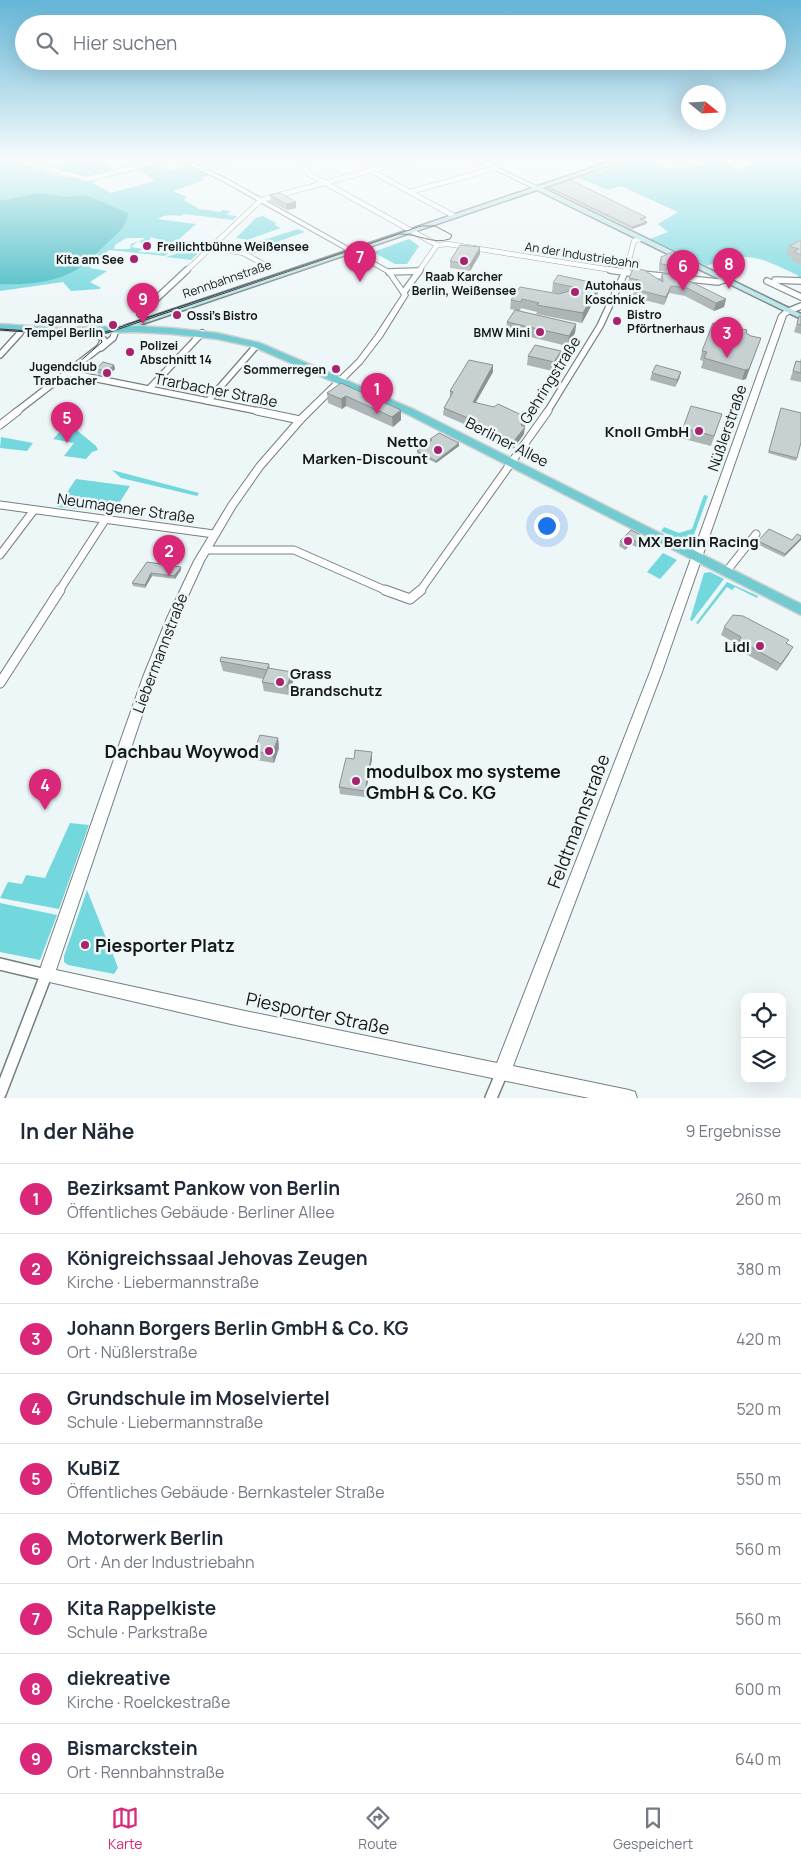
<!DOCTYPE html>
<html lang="de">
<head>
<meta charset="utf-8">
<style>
  body { margin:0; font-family:Manrope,sans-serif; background:#f2f2f3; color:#1f2937 }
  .controls { position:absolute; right:15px; bottom:15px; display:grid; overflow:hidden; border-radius:10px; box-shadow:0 5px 20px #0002 }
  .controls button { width:45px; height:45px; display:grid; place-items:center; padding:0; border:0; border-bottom:1px solid #e0e1e3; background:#fff; color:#1f2937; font:25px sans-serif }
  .compass { position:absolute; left:681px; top:85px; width:45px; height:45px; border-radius:50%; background:#fff; box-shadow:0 5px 20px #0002; rotate:108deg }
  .you { position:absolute; left:546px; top:525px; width:18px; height:18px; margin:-12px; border:4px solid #fff; border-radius:50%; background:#1a73e8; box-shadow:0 0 0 8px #1a73e833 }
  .badge { display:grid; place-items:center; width:32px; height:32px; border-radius:50%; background:#db2777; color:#fff; font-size:16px; font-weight:700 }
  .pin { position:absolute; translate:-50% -41px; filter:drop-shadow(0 1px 2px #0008) }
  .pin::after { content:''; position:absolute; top:26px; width:18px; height:15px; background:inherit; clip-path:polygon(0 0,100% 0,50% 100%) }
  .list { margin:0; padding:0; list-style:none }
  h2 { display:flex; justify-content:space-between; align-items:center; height:65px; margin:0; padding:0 20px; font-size:21px }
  h2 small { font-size:16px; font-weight:400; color:#747a83 }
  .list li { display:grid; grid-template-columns:32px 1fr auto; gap:15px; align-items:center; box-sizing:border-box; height:70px; padding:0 20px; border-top:1px solid #e0e1e3 }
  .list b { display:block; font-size:19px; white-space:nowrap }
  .list p { margin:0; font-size:16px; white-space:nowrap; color:#747a83 }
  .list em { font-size:16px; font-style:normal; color:#747a83 }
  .icon { flex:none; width:28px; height:28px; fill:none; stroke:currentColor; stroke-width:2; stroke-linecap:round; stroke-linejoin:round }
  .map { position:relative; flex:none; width:801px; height:1098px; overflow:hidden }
  .search { position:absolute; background:#fff; box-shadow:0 5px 20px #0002; left:15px; right:15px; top:15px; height:55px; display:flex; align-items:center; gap:12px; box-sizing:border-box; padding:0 18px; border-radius:28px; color:#747a83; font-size:19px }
  .sheet { height:695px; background:#fff }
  nav { display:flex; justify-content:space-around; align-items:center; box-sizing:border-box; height:70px; border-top:1px solid #e0e1e3; background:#fff; font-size:14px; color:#747a83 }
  nav a { display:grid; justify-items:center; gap:2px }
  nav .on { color:#db2777 }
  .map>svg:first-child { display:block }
  .green { fill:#73d7de }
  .water { fill:#3fb9c1 }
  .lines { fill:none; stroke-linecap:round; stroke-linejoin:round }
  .minor-far4-casing { stroke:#767f7f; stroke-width:5.5 }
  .minor-far3-casing { stroke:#767f7f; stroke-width:8 }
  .minor-far2-casing { stroke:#767f7f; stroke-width:9 }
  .minor-far1-casing { stroke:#767f7f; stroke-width:11 }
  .minor-casing { stroke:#767f7f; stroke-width:14 }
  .tertiary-casing { stroke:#767f7f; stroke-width:2 }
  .secondary-casing { stroke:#767f7f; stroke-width:3 }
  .primary-casing { stroke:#d0d1d1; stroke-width:3 }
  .minor-far4 { stroke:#fff; stroke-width:4.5 }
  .minor-far3 { stroke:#fff; stroke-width:5.5 }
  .minor-far2 { stroke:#fff; stroke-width:7 }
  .minor-far1 { stroke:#fff; stroke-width:9 }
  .minor { stroke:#fff; stroke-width:11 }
  .tertiary { fill:#fff; fill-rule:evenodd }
  .secondary { fill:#b8e5e8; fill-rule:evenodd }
  .primary { fill:#72cbd0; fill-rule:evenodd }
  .tram { stroke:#2f3334; stroke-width:1 }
  .wall { fill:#acb4b5 }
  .shaded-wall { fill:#8c9293 }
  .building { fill:#c8d1d2; stroke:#8c9293 }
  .poi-dot { fill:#a7236e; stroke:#eef7f8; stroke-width:2 }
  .labels { text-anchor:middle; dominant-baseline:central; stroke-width:5; stroke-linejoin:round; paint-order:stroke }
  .far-poi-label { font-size:12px; font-weight:bold; fill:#151819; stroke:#eef7f8; text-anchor:start }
  .far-street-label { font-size:12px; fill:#151819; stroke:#eef7f8 }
  .street-label { font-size:15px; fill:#151819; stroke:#eef7f8 }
  .poi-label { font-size:15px; font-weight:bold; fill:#151819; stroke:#eef7f8; text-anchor:end }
  .near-poi-label { font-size:18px; font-weight:bold; fill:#151819; stroke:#eef7f8; text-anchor:start }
  .near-street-label { font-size:18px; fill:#151819; stroke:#eef7f8 }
</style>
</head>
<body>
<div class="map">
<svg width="801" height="1098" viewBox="0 0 801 1098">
  <rect width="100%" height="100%" fill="#eef7f8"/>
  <g class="green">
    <path d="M76,158L109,160L103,163L114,171L84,176L52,168Z"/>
    <path d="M741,158H801V280H790L799,276C761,258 748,249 707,266L650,239L668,232L658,224L678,212L621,186L608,190L579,178L638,159L664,168L700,167L717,161L740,170L755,163Z"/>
    <path d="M0,159L63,177L96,181L92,183L111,193L155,181L139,170L98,179L157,164L169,171L187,165L210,175L201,178L204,180L173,191L187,197L184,200L199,209L220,212L222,210L230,211L227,215L237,216L233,220L184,214L181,216C173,215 164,214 158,219L196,224L178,240L208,244L191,260L166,257L176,254V251H166L176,249L170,248L175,245L151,237L148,244L139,242L145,238H126L115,245L114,249H130L131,244L138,241L131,247L143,249L138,252L168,253L165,256L109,250L90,268L107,271L90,282L101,288L99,289L71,291L63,282L0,291Z"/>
    <path d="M263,216L276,223L275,225L281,228L247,240L236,238L256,218Z"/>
    <path d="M298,229L305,232L257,249L261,252L253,254L240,250L242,248L233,249L239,244L248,245Z"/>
    <path d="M409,239L419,246L407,264H395L373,252Z"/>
    <path d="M68,423L96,446L98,450L92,452L86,459L64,456L74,443L53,439Z"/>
    <path d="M1,437L33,443L27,451L0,448Z"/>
    <path d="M112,470L199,493L197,496L121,478Z"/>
    <path d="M76,479L130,486L113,513L57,507Z"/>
    <path d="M704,495L708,496L692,540L684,542L661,531L664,527L679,533L692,529Z"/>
    <path d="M663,553L677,560L660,579L647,572Z"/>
    <path d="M710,572L724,579L692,621L690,620L704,573Z"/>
    <path d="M727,582L758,596L757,598L735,587L732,590L727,587L698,624L696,623Z"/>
    <path d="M70,823L89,825L59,909L0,898L8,882L22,884L26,875L45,878Z"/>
    <path d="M87,890L106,938L99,943L101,948L108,941L118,968L114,974L68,965L64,962V956Z"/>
    <path d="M0,903L57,915L40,960L0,952Z"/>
  </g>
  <path class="water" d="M39,193L66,197L86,195L128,213C127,225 119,233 108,242C99,251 90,261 79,268C57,283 26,285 0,284V201Z"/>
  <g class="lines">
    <g class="minor-far4-casing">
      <g id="minor-far4">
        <path d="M9,158L87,179L171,158"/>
        <path d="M297,158L309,174L437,245"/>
        <path d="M359,158L373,172L454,216"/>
        <path d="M485,163L503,158"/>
        <path d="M202,168L235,158"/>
        <path d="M410,192L496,168"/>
        <path d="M437,245L448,244L618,271"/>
        <path d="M210,247L243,253L267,266"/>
        <path d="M186,271L261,200L418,158"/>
        <path d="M419,271L437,245"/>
        <path d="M626,271L634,241L640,239"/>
      </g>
    </g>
    <g class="minor-far3-casing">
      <g id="minor-far3">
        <path d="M610,270L630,273"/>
        <path d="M389,272L419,271"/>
        <path d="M642,274L718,282L724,280"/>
        <path d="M775,280L801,281"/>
        <path d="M767,281L801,297"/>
        <path d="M404,292L420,270"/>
        <path d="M789,311L801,306"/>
        <path d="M140,314L187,270"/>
        <path d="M101,348L113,338L116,330"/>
        <path d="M0,355L20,333"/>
        <path d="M68,373L263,412"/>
        <path d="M149,389L202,333"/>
        <path d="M208,401L257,345"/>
        <path d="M16,412L99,348L104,340L98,335"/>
        <path d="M547,412L600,326L626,270"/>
      </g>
    </g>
    <g class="minor-far2-casing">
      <g id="minor-far2">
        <path d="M257,411L300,420"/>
        <path d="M0,425L18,411"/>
        <path d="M0,505L214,534"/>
        <path d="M205,550H294L387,591"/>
        <path d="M0,555L34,510"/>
        <path d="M726,572L756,534"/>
        <path d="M59,591L105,520"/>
        <path d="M420,591L548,411"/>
      </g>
    </g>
    <g class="minor-far1-casing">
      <g id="minor-far1">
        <path d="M385,590L410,599L421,590"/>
        <path d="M0,683L60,590"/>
      </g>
    </g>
    <g class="minor-casing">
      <g id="minor">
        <path d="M0,964L46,975L0,1094"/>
        <path d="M491,1098L502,1072"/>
      </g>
    </g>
    <g class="tertiary-casing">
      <g id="tertiary">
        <path d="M175,158H182L225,178L391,271L408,295L382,337L362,363L304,421L263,468L235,508L204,561L178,618L155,677L56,970L231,1008L497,1063L650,672L779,315L786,309L793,311L786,316L662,672L513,1066L629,1090L635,1092L637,1098H589L231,1024L41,980L38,975L143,677L167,618L194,561L229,503L257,464L298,417L357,360L375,336L402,295L387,273L221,180Z"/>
        <path d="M471,158H478L540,188L535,189Z"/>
      </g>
    </g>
    <g class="secondary-casing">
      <path id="secondary" d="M621,158H630L543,188L801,314V319L537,190L119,332H113L112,330Z"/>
    </g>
    <g class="primary-casing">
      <path id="primary" d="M0,324L59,328L135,326L171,328L217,333L260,343L415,410L801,604V615L407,414L254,347L217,339L171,334L135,332L59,334L0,330Z"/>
    </g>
    <use href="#minor-far4" class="minor-far4"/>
    <use href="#minor-far3" class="minor-far3"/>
    <use href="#minor-far2" class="minor-far2"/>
    <use href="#minor-far1" class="minor-far1"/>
    <use href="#minor" class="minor"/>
    <use href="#tertiary" class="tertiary"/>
    <use href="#secondary" class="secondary"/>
    <use href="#primary" class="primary"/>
    <g class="tram">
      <path d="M0,329L58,333L105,332L421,226H435L452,235L450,239C432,245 417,233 399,234L107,333L53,334L0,330"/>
      <path d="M77,364L102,342L100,337L92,335"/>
    </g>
  </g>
  <g class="wall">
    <path d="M549,187L646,217V219L642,220L646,224L632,229L549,189Z"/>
    <path d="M270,195L296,202V208L287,210L271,202Z"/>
    <path d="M801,240V265L791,260L792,257L786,254L789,246Z"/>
    <path d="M480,254L470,271L450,268V261Z"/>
    <path d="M661,257L698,264L697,271L694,272L693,274L681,273L668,267L667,272L659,271V264Z"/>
    <path d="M662,274L726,299L724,307L714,311L685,296L669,293L664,305L632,297L635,287L627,286L629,278L660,280Z"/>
    <path d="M553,283L599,284L598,293L582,323L536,314L537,312L521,308L520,311L510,309L511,300L561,294L552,292Z"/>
    <path d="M799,316H801V334L794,332Z"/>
    <path d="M507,322L576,324L575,333L567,346L506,331Z"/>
    <path d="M747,330L746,379L742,380L701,368L703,361L700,360L702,351Z"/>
    <path d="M528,356L559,361L552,371L527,365Z"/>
    <path d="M801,358V382L790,380L796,361L800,362Z"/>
    <path d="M114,365L115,369L108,376L98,374L96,369Z"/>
    <path d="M493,372L476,402L525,425L524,427V434L514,448L510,449L477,432L478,430L443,415L444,408L450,398V391Z"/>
    <path d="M681,372L679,379L675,387L650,380L652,373Z"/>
    <path d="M341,383L401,420L393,427L346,406L342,409L328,403L327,393Z"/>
    <path d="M781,408L797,458L796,461L768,453Z"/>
    <path d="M722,414L711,446L680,438L683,428Z"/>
    <path d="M430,439L459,443V446L436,463L417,454V451L430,441Z"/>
    <path d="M631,530L641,541L636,547L630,544L625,550L619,546L620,541Z"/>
    <path d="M792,540L784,557L757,544L758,541Z"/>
    <path d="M147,562L181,567V570L175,579L152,576L145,588L133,586L132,583Z"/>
    <path d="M724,627L787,643L789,654L777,671L735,648L737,644L721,635Z"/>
    <path d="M220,661L269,664L270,668L293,681L289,695L264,691L262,682L263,679L223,671Z"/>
    <path d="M278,738L279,748L274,763L256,760L254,751Z"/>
    <path d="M354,759H372L365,797L340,794L339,787Z"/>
  </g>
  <g class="shaded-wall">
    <path d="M296,202V208L287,210L286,204Z"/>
    <path d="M647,222L646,224L632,229V227Z"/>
    <path d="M480,247V254L470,271V265Z"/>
    <path d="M698,264L697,271L694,272L695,268L694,266Z"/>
    <path d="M599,284L598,293L582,323L583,313Z"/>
    <path d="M671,286L669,293L664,305L666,297Z"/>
    <path d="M726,299L724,307L714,311L716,303Z"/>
    <path d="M576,324L575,333L567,346L569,336Z"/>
    <path d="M761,338L746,379L742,380L745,370Z"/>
    <path d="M561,351L559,361L552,371L554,362Z"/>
    <path d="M114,365L115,369L108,376L107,371Z"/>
    <path d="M493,365V372L472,409L473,402Z"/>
    <path d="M681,372L679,379L675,387L677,380Z"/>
    <path d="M346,396V406L342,409L341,399Z"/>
    <path d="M401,410V420L393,427L392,417Z"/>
    <path d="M526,417L525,425L520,432L521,425Z"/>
    <path d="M525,427L524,434L514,448V441Z"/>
    <path d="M459,443V446L436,463V461Z"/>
    <path d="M643,536L641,541L636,547L637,542Z"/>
    <path d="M801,538V540L784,557L785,554Z"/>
    <path d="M632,539L630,544L625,550L626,545Z"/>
    <path d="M181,567V570L175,579L174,576Z"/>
    <path d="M151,573L152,576L145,588V585Z"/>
    <path d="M793,647L789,654L777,671L781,664Z"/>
    <path d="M292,672L293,681L289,695L287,686Z"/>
    <path d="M278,738L279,748L274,763L272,754Z"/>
    <path d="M372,752V759L365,797V791Z"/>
  </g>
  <g class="building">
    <path d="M571,180L646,217L640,219L647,222L632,227L549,187Z"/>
    <path d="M280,193L296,202L286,204L270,195Z"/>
    <path d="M801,240V255L794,252L799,249L789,246Z"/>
    <path d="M460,245L480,247L470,265L450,261Z"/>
    <path d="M673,252L698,264L694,266L695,268L683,267L668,260L669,265L661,264V257Z"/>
    <path d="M633,269L644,270L663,282L662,274H675L726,299L716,303L687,288L671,286L666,297L634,289L639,280L629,278Z"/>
    <path d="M558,275L599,284L583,313L537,305L539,303L522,299L521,302L511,300L520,287L559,294L579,288L553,283Z"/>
    <path d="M515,310L576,324L569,336L507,322Z"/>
    <path d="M799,316H801V325L797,324Z"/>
    <path d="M713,323L747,330L746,333L751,336L761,338L749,369L745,370L704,358L707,352L702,351Z"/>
    <path d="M535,345L561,351L554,362L528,356Z"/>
    <path d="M469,360L493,365L473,402L494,407L498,404L526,417L521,425L525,427L514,441H511L478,425L480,423L444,408L453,392L450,391Z"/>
    <path d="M796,361L801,362V361V373L793,371Z"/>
    <path d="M103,362L114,365L107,371L96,369Z"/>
    <path d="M656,365L681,372L677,380L652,373Z"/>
    <path d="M341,383L401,410L392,417L346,396L341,399L327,393Z"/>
    <path d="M691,406L722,414L714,436L683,428Z"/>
    <path d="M781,408L801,413V442L797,458L769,451Z"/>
    <path d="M439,433L459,443L436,461L417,451L432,440L430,439Z"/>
    <path d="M769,529L792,540L797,534L801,536V538L785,554L758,541Z"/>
    <path d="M631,530L643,536L637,542L632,539L626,545L620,541Z"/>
    <path d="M147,562L181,567L174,576L151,573L145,585L132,583Z"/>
    <path d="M733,615L743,616L789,640L786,643L793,647L781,664L739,640L741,637L724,627Z"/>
    <path d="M221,657L269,664L267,670L220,661Z"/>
    <path d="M268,668L292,672L287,686L262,682Z"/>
    <path d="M260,735L278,738L272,754L254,751Z"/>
    <path d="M355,750L372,752L365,791L339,787L346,758L354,759Z"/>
  </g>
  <linearGradient id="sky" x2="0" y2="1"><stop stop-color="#64b6d8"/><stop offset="0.51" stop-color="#f7fbfc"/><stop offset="1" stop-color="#f7fbfc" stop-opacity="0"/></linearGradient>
  <rect width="801" height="312" fill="url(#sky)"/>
  <g class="poi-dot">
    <circle cx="147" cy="246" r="5"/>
    <circle cx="134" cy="259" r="5"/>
    <circle cx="464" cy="261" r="5"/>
    <circle cx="575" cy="292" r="5"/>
    <circle cx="177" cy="315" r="5"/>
    <circle cx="617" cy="321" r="5"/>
    <circle cx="113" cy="325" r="5"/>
    <circle cx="540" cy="332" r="5"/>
    <circle cx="130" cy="352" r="5"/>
    <circle cx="336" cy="369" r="5"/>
    <circle cx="107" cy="373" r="5"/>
    <circle cx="699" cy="431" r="5"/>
    <circle cx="438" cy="450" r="5"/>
    <circle cx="628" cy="541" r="5"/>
    <circle cx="760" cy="646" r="5"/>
    <circle cx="280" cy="682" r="5"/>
    <circle cx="269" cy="751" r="5"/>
    <circle cx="356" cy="781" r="5"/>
    <circle cx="85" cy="945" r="5"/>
  </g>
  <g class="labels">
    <g class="far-poi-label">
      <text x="157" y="246">Freilichtbühne Weißensee</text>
      <text x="124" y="259" text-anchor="end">Kita am See</text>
      <text x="464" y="276" text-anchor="middle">Raab Karcher<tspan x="464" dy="14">Berlin, Weißensee</tspan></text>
      <text x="585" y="285">Autohaus<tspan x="585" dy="14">Koschnick</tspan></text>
      <text x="627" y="314">Bistro<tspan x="627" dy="14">Pförtnerhaus</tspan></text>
      <text x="187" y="315">Ossi's Bistro</text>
      <text x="103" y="318" text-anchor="end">Jagannatha<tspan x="103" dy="14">Tempel Berlin</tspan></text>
      <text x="530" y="332" text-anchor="end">BMW Mini</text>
      <text x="140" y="345">Polizei<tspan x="140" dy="14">Abschnitt 14</tspan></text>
      <text x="97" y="366" text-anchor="end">Jugendclub<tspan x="97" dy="14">Trarbacher</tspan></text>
      <text x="326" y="369" text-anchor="end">Sommerregen</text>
    </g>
    <g class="far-street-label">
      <text transform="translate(582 255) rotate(9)">An der Industriebahn</text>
      <text transform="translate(227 279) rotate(-19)">Rennbahnstraße</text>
    </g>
    <g class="street-label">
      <text transform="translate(550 380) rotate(-58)">Gehringstraße</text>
      <text transform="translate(216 390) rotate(11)">Trarbacher Straße</text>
      <text transform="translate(727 428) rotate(-71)">Nüßlerstraße</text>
      <text transform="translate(507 442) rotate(27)">Berliner Allee</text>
      <text transform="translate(126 508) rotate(8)">Neumagener Straße</text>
      <text transform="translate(160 653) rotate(-69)">Liebermannstraße</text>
    </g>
    <g class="poi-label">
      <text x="689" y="431">Knoll GmbH</text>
      <text x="428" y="441">Netto<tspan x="428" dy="17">Marken-Discount</tspan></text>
      <text x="638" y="541" text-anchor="start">MX Berlin Racing</text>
      <text x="750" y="646">Lidl</text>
      <text x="290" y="673" text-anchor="start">Grass<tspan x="290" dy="17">Brandschutz</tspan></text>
    </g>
    <g class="near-poi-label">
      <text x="259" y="751" text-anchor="end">Dachbau Woywod</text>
      <text x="366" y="771">modulbox mo systeme<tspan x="366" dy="21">GmbH &amp; Co. KG</tspan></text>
      <text x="95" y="945">Piesporter Platz</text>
    </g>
    <g class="near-street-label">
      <text transform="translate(578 821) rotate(-69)">Feldtmannstraße</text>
      <text transform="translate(318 1013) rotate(12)">Piesporter Straße</text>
    </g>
  </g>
</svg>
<div class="controls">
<button><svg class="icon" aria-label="locate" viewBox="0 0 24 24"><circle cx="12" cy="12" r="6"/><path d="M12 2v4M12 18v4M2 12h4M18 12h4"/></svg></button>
<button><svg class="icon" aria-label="layers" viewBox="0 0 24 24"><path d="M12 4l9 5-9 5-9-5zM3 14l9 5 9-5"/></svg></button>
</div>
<svg class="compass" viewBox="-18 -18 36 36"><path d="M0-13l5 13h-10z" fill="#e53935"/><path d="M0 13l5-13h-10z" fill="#747a83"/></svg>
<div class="you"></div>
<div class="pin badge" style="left:377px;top:414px">1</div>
<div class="pin badge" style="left:169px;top:576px">2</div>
<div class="pin badge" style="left:727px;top:358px">3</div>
<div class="pin badge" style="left:45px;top:810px">4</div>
<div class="pin badge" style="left:67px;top:443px">5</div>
<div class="pin badge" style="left:683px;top:291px">6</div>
<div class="pin badge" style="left:360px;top:282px">7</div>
<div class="pin badge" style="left:729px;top:289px">8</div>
<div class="pin badge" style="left:143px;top:324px">9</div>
<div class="search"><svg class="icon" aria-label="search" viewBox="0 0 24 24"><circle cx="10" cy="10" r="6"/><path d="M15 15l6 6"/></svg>Hier suchen</div>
</div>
<section class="sheet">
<h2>In der Nähe<small>9 Ergebnisse</small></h2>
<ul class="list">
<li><span class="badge">1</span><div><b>Bezirksamt Pankow von Berlin</b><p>Öffentliches Gebäude · Berliner Allee</p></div><em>260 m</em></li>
<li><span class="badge">2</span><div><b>Königreichssaal Jehovas Zeugen</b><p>Kirche · Liebermannstraße</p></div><em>380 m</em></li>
<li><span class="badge">3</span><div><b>Johann Borgers Berlin GmbH &amp; Co. KG</b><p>Ort · Nüßlerstraße</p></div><em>420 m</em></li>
<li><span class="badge">4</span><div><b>Grundschule im Moselviertel</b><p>Schule · Liebermannstraße</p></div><em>520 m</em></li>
<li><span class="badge">5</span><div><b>KuBiZ</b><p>Öffentliches Gebäude · Bernkasteler Straße</p></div><em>550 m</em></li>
<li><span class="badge">6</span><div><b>Motorwerk Berlin</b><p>Ort · An der Industriebahn</p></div><em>560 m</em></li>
<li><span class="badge">7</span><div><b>Kita Rappelkiste</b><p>Schule · Parkstraße</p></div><em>560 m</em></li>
<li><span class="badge">8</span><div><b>diekreative</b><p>Kirche · Roelckestraße</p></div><em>600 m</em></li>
<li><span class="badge">9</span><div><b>Bismarckstein</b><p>Ort · Rennbahnstraße</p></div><em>640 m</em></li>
</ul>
</section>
<nav>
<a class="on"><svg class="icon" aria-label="map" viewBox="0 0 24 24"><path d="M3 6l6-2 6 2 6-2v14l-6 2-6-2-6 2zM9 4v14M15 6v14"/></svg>Karte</a>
<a><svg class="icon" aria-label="directions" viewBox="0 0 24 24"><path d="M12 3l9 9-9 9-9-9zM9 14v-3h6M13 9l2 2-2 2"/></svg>Route</a>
<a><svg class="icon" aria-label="saved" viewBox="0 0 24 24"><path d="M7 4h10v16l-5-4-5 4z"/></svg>Gespeichert</a>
</nav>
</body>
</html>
